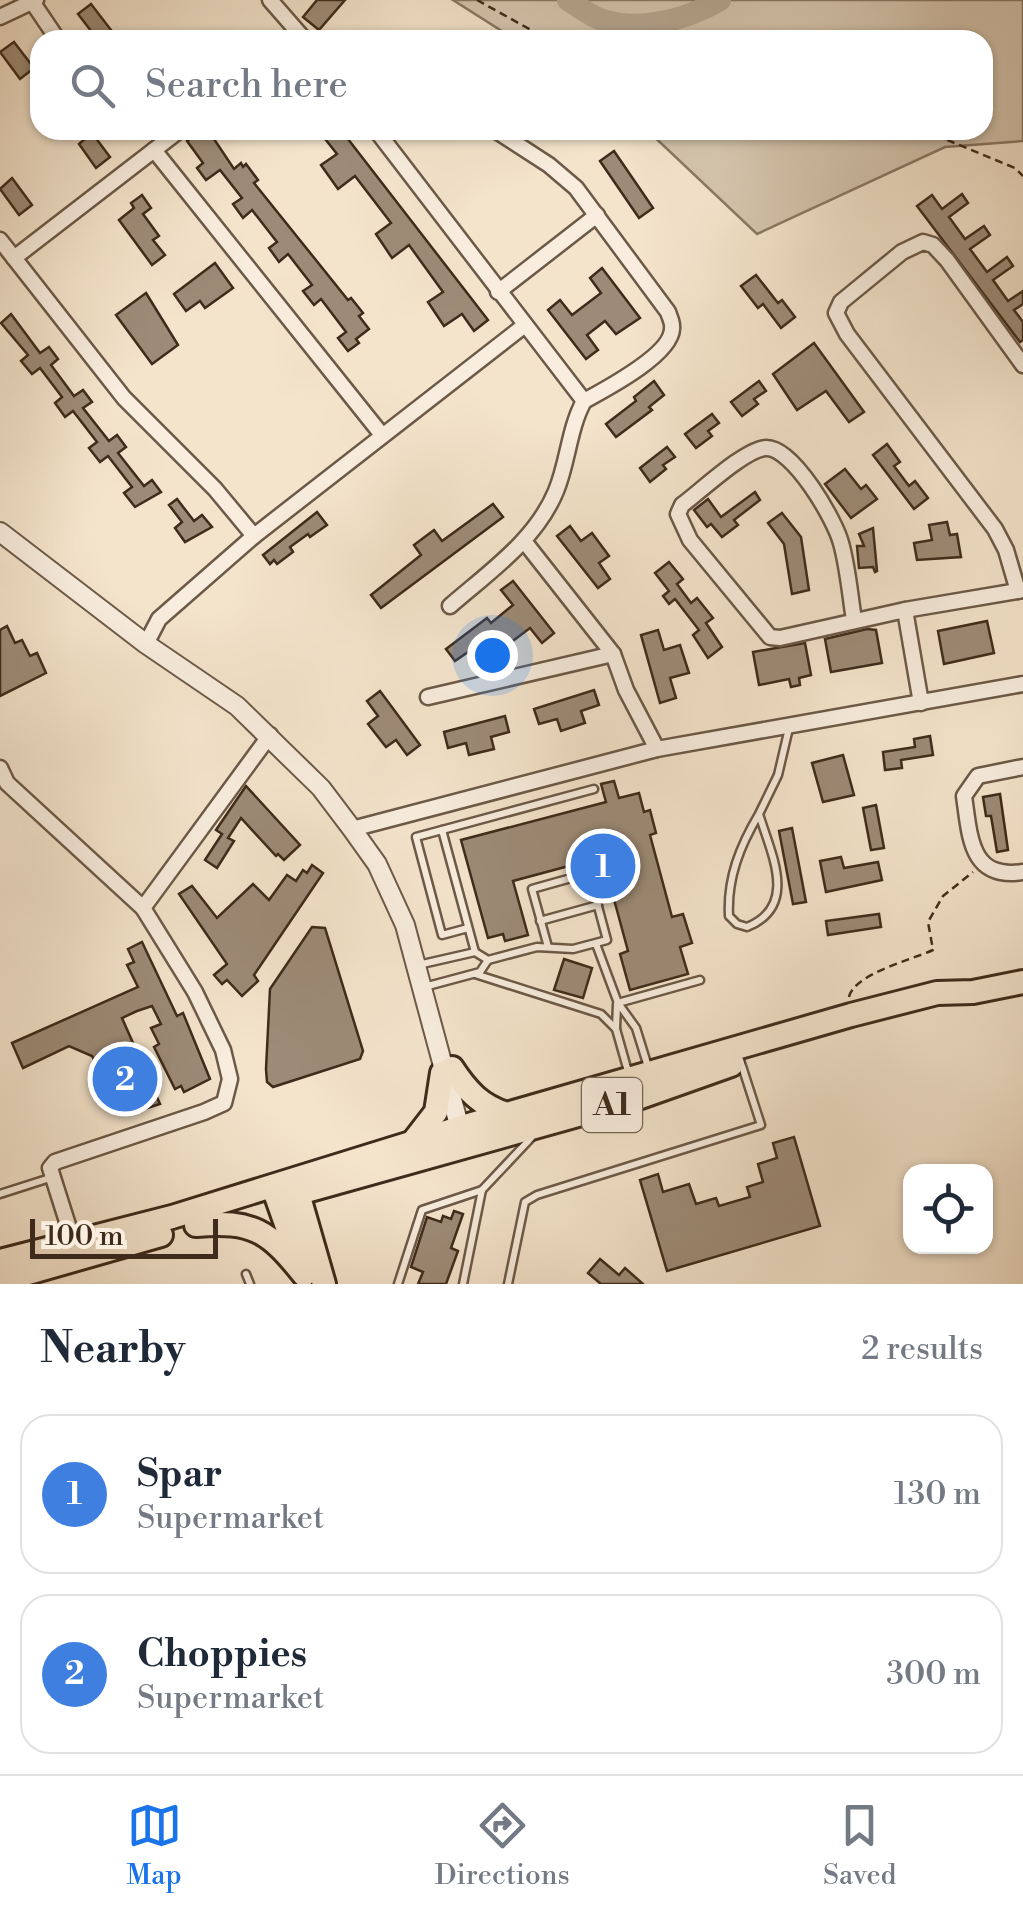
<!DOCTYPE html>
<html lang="en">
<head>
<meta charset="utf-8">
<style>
  body { margin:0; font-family:"Libre Bodoni",serif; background:#f2f2f3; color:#1f2937 }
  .controls { position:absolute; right:30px; bottom:30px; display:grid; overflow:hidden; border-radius:20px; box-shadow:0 2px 8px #0004 }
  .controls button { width:90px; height:90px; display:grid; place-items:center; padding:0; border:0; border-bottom:2px solid #e0e1e3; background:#fff; color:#1f2937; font:50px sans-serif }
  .scale { position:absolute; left:30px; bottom:25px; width:188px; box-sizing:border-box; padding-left:10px; border:5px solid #3e2b1b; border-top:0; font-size:28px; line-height:35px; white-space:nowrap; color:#3e2b1b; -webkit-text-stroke:8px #f8edde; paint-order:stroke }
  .you { position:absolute; left:492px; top:655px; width:35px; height:35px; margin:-25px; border:8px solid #fff; border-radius:50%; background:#1a73e8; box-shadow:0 0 0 15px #1a73e833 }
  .badge { display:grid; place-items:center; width:65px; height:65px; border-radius:50%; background:#1a73e8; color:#fff; font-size:32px; font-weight:700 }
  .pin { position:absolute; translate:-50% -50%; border:5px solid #fff; box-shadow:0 2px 10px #0006 }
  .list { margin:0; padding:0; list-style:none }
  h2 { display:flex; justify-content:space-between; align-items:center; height:130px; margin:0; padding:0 40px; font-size:42px }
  h2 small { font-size:32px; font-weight:400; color:#747a83 }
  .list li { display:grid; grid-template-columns:65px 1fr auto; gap:30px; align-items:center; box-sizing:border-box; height:160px; margin:0 20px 20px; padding:0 20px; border:2px solid #e0e1e3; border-radius:30px }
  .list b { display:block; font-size:38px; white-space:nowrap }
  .list p { margin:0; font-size:32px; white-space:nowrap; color:#747a83 }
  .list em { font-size:32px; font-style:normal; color:#747a83 }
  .icon { flex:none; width:55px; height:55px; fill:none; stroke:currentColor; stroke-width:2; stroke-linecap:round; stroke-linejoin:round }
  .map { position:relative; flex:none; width:1023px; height:1284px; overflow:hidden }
  .search { position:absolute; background:#fff; box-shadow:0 2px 8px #0004; left:30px; right:30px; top:30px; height:110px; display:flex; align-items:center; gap:25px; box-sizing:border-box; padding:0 35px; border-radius:30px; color:#747a83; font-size:38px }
  .sheet { height:490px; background:#fff }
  nav { display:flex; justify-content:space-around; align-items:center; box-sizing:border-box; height:140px; border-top:2px solid #e0e1e3; background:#fff; font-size:28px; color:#747a83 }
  nav a { display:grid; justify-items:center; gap:5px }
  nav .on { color:#1a73e8 }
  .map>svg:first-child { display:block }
  .green { fill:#d5c5ae; stroke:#8a7864; stroke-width:2.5 }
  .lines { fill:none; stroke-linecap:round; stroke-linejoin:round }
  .river { stroke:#b6a590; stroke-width:22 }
  .building { fill:#9d8b77; stroke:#3e2b1b; stroke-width:2.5 }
  .service-casing { stroke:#6c5947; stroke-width:11 }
  .minor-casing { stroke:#6c5947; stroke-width:19 }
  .tertiary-casing { stroke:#6c5947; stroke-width:22 }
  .trunk-casing { stroke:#3e2b1b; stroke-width:28 }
  .path { stroke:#3e2b1b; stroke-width:2.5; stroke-dasharray:8 5; stroke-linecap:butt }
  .service { stroke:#f8edde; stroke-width:6 }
  .minor { stroke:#f8edde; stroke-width:14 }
  .tertiary { stroke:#f8edde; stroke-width:18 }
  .trunk { stroke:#f4e4cc; stroke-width:22 }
  .labels { text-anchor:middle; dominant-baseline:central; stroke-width:10; stroke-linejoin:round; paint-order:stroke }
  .shield { fill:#f8edde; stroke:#766556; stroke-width:2.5 }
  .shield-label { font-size:32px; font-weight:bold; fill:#3e2b1b }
</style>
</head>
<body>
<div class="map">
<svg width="1023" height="1284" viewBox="0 0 1023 1284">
  <rect width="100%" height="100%" fill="#f4e4cc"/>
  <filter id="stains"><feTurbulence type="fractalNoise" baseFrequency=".002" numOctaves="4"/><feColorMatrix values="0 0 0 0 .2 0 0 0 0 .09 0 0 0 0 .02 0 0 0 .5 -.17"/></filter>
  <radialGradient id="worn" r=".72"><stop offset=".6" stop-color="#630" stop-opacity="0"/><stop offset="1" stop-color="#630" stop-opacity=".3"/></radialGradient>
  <path class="green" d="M453,0H1023V141L945,147L757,234L647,130H983V40H516Z"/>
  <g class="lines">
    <path class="river" d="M568,0C578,6 591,17 603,20C641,32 688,19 720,0"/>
  </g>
  <g class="building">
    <path d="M317,0H345L319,30L303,17Z"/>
    <path d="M91,4L111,30L98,40L78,14Z"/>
    <path d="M14,42L34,68L20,79L0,52Z"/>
    <path d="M202,130H208L234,169L241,163L243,167L246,164L258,180L254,183L348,300L351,298L363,313L359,316L369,329L356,339L359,343L348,351L338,338L346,332L321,299L314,305L303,291L312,285L288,254L279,262L269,248L277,242L252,210L243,218L233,204L242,198L220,170L206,180L197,168L203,163L187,141Z"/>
    <path d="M318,130H341L488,320L474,331L462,314L444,326L428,302L443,292L409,245L392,258L376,234L391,223L355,176L338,189L321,165L337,154Z"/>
    <path d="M92,133L110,157L96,168L79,144Z"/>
    <path d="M614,151L653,208L639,218L600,161Z"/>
    <path d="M12,178L32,205L19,215L0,189Z"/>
    <path d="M962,194L968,203L949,217L965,239L984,226L990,235L970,249L987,272L1007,257L1013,266L993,280L1008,301L1023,291V304L1014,310L1023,322V340L1020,342L917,206L932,195L942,209Z"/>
    <path d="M142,195L151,208L143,214L159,236L153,240L165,255L152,265L119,220L134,208L131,203Z"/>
    <path d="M215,263L233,288L205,308L200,301L186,311L174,294Z"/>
    <path d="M602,268L640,318L616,334L605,321L587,335L598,350L586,359L548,310L560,300L572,315L601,293L590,278Z"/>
    <path d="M756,275L778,303L782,300L795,317L781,328L763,304L758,308L741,286Z"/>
    <path d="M146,293L178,345L152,364L116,315Z"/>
    <path d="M11,314L40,353L49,347L58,359L51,365L74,396L83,390L92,402L83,408L109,441L117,435L126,447L118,453L144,486L152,480L161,492L135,507L124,493L132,487L108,456L100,462L89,448L97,442L73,411L65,417L55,403L62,397L40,368L32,374L21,361L28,355L1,323Z"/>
    <path d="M814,343L864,412L849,422L826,391L797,410L773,374Z"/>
    <path d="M654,381L664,395L649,407L652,410L616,437L606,424L636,401L634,397Z"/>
    <path d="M759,381L766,391L754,399L758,404L742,416L731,402Z"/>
    <path d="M712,414L719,423L708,431L712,436L696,448L685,434Z"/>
    <path d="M887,444L900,462L894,466L909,486L915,481L928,498L914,509L873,455Z"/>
    <path d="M667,447L675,457L663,465L666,469L650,482L640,468Z"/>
    <path d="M845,469L861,489L866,485L877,499L851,518L825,484Z"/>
    <path d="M755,492L760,500L734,520L738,525L722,537L711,524L707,527L694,510L708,499L721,517Z"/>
    <path d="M177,499L194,521L202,515L212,527L185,542L175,528L182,522L169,505Z"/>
    <path d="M493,504L503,517L381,608L371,595L421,555L414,545L434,530L442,541Z"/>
    <path d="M317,512L327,525L310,537L308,534L290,547L293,552L277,564L274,560L270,564L263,555Z"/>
    <path d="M782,513L801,537L809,590L792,594L784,544L768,523Z"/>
    <path d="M947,522L950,535L957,534L961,557L917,560L914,543L932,540L929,525Z"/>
    <path d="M570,526L581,541L592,533L609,556L599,563L610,579L598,588L557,536Z"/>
    <path d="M873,528L877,571L875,572L873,567L859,568L857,546H864L859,534Z"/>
    <path d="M669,562L683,579L677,584L691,603L697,598L713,618L706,623L722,647L708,658L693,635L699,630L675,599L669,604L663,596L669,591L655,573Z"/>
    <path d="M513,581L554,633L542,643L530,628L501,650L491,636L455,661L446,649L487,618L491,623L513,605L501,590Z"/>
    <path d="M987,621L994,653L944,664L938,631Z"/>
    <path d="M7,626L15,643L22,640L30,656L37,653L46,673L0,696V630Z"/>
    <path d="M867,629L876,630L882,663L831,672L825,639Z"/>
    <path d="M658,630L664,650L680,645L689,673L670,678L676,698L660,703L641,635Z"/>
    <path d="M805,643L811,675L799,678L800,685L791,687L789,679L759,685L753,652Z"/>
    <path d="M594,690L599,705L581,711L585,723L561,731L557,719L539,724L534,709Z"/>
    <path d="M380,691L420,745L407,755L396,740L386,747L368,724L378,716L367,701Z"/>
    <path d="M505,716L509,732L491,737L494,749L469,755L466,743L448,748L444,732Z"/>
    <path d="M930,736L933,755L901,760L902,768L885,770L883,752L915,747L914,739Z"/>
    <path d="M843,755L854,795L823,802L812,763Z"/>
    <path d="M614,781L619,798L639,793L644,812L650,810L656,833L650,835L672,917L683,914L692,943L680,947L688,974L630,990L620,954L628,951L606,870H595L591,860L513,881L528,935L505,941L503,934L488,938L461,840L606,802L601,784Z"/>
    <path d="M246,786L300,845L284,860L278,854L276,856L241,818L228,838L234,841L217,868L205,860L222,834L216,830Z"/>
    <path d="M1000,794L1008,850L997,852L991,816H986L983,797Z"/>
    <path d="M876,805L884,848L871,850L863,808Z"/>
    <path d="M792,828L806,902L793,904L779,831Z"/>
    <path d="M841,857L844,868L878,862L882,880L826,892L820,861Z"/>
    <path d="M312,865L323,873L254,975L258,981L242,996L227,980L222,984L214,975L227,964L179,894L192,886L217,918L253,884L269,900L287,875L296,881L303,870L307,873Z"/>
    <path d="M879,914L881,927L828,935L826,921Z"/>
    <path d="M312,927L325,928L363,1051L360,1059L273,1087L267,1082L266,1069L270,989Z"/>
    <path d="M142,942L177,1016L183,1013L210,1079L184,1092L181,1086L175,1089L154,1047L159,1044L151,1028L161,1024L152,1006L137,1011L122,1018L160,1104L125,1115L92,1056L69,1046L23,1068L12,1043L138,987L127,965L134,962L128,949Z"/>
    <path d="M564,959L592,968L583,998L554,990Z"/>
    <path d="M794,1137L820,1226L667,1271L640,1180L658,1174L663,1192L689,1184L696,1204L716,1198L719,1206L750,1197L747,1187L763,1182L758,1164L777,1158L773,1143Z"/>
    <path d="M454,1211L463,1214L451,1248L458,1251L446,1284H418L423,1272L411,1267L427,1217L441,1222L443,1216L451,1219Z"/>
    <path d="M600,1259L619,1275L625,1268L643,1284H601L588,1273Z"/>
  </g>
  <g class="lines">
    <g class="service-casing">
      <g id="service">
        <path d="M759,814C740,846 727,878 729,916L737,924L747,927C799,906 771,854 759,814L778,775L789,728"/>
        <path d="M442,830L594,789"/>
        <path d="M540,921L598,905"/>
        <path d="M468,928L442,935L416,837L442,830L475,952"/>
        <path d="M596,944L618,1003L636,1028L649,1070"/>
        <path d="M418,965L475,952L488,960"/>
        <path d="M475,974L601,1014L616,1029"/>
        <path d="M424,987L480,972L488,960L537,947L573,949L607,940L589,873L532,889L548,947"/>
        <path d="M618,1003L700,980"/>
        <path d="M617,1004L616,1029L629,1075"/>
        <path d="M0,1194L50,1178"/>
        <path d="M246,1274L250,1284"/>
        <path d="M398,1284L422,1210L482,1190"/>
        <path d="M463,1284L482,1190L531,1138"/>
        <path d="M508,1284L525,1202L537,1195L761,1125L740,1060"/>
      </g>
    </g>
    <g class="minor-casing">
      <g id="minor">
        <path d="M270,0L305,40"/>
        <path d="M33,3L58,40"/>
        <path d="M0,17L36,0"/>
        <path d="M376,130L584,401"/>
        <path d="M154,150L382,435"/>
        <path d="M0,240L124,398L215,489L254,536"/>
        <path d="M14,258L180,130"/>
        <path d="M498,292L597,215"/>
        <path d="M524,541L613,654L626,690L657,749"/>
        <path d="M1018,591L1006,550L995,529L847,334L836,313L841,302L902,252L923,242L933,245L947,260L1023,365"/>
        <path d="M450,606C489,572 536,540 556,491C568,462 569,428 584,401C606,389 671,355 672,329C673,323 670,318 668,312L576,188L549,165L495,130"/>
        <path d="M905,610L921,703"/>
        <path d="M854,620C850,595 848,568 841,543C835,520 793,447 766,448C745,449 701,491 682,505L678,514L690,540L770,637L780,638L905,610L1023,590"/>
        <path d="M146,644L159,619L254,536L525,325"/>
        <path d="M428,697L613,654"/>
        <path d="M1023,767L978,776L964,796C970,837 970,880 1023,872"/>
        <path d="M0,768L7,783L143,908L195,992L223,1050L230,1079L224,1103L204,1112L55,1162L50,1168L75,1247"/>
        <path d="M352,829L657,749L1023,684"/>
        <path d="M143,908L270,735"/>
      </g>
    </g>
    <g class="tertiary-casing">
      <path id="tertiary" d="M0,532L146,644L237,706L321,788L352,829L377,864L405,925L463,1140"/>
    </g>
    <g class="trunk-casing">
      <g id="trunk">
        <path d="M452,1068C467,1091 481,1106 507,1114"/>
        <path d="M412,1143L436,1112L442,1073"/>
        <path d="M295,1183L324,1284"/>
        <path d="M273,1187L298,1258"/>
        <path d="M292,1195L635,1099L731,1065"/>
        <path d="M196,1225C253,1220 269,1231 304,1275"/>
        <path d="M0,1261L172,1217L472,1124L851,1015L937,993L973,992L1023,982"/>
        <path d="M0,1281L161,1235"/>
      </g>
    </g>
    <g class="path">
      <path d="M477,0L549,40"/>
      <path d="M923,130L1015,168L1023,176"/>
      <path d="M849,997C854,974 911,960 933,950L928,922L943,896L973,872"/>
    </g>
    <use href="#service" class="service"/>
    <use href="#minor" class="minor"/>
    <use href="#tertiary" class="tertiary"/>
    <use href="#trunk" class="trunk"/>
  </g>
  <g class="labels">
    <rect class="shield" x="582" y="1078" width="60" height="54" rx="8"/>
    <g class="shield-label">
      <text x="612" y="1105">A1</text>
    </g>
  </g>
  <rect width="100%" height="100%" filter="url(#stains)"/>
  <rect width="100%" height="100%" fill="url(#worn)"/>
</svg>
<div class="controls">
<button><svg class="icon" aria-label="locate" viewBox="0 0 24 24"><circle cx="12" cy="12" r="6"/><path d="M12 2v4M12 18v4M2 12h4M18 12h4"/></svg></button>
</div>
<div class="scale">100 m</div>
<div class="you"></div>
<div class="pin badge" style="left:603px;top:866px;background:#3f7fe0">1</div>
<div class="pin badge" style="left:125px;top:1079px;background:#3f7fe0">2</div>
<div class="search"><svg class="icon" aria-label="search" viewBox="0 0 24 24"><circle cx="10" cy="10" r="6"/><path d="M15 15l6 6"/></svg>Search here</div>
</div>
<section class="sheet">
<h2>Nearby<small>2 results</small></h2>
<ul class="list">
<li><span class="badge" style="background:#3f7fe0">1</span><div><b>Spar</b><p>Supermarket</p></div><em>130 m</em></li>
<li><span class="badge" style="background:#3f7fe0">2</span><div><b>Choppies</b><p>Supermarket</p></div><em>300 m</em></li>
</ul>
</section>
<nav>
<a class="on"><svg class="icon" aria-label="map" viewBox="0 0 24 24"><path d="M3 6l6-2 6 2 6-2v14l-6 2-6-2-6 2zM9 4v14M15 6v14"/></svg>Map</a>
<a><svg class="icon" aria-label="directions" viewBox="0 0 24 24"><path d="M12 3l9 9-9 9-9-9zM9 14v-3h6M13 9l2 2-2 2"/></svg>Directions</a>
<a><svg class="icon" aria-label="saved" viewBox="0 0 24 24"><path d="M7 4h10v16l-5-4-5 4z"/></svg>Saved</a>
</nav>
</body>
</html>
